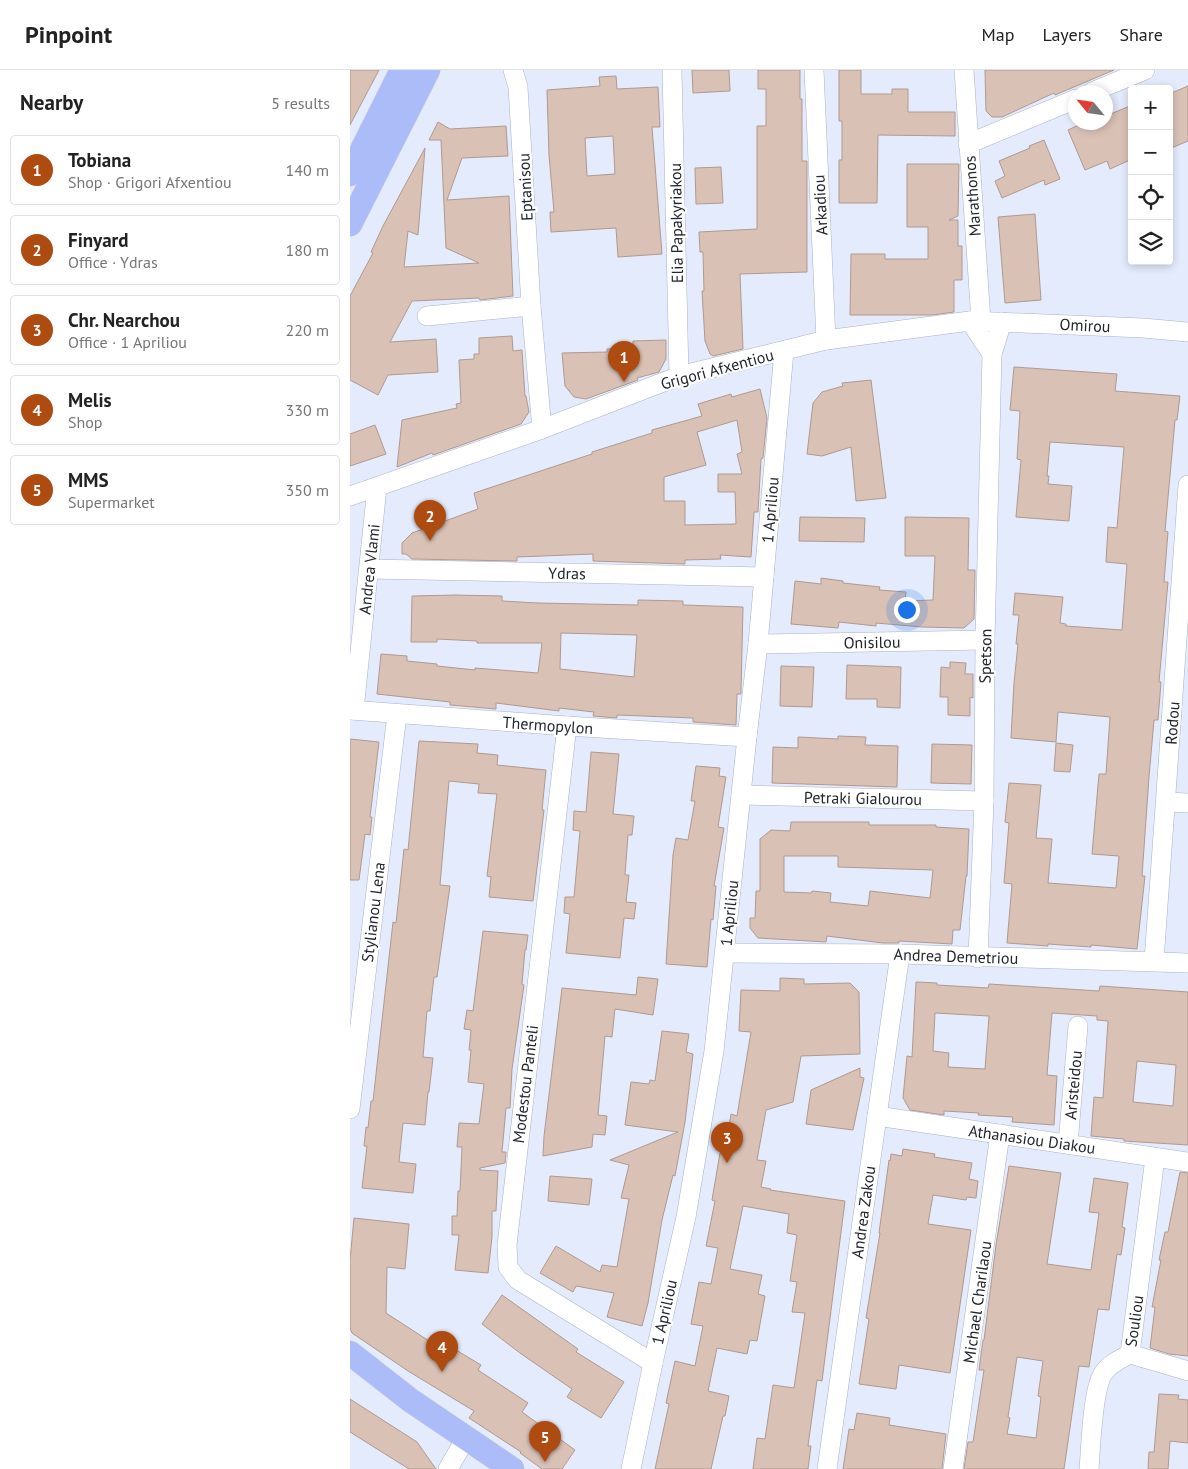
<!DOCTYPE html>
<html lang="en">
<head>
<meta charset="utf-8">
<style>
  body { margin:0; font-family:"PT Sans",sans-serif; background:#f2f2f2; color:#222 }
  .controls { position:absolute; right:15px; top:15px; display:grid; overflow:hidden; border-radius:5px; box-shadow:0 2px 8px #0003 }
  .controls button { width:45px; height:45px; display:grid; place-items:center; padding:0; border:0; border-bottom:1px solid #e0e0e0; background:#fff; color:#222; font:25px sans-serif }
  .compass { position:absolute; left:718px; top:15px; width:45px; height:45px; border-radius:50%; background:#fff; box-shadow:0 2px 8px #0003; rotate:299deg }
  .you { position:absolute; left:556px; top:539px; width:18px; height:18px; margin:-12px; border:4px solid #fff; border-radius:50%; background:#1a73e8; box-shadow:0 0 0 8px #1a73e833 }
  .badge { display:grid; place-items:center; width:32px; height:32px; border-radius:50%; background:#ae4b10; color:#fff; font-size:16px; font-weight:700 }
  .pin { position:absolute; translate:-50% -41px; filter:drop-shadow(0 1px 2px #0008) }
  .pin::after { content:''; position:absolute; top:26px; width:18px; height:15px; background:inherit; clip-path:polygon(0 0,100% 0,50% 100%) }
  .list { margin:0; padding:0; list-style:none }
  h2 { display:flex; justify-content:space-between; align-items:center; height:65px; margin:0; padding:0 20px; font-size:21px }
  h2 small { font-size:16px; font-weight:400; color:#767676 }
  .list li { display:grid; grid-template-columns:32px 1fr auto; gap:15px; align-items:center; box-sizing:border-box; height:70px; margin:0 10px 10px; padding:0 10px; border:1px solid #e0e0e0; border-radius:5px }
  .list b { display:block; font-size:19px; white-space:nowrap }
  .list p { margin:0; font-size:16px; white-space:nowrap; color:#767676 }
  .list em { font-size:16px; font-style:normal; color:#767676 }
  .icon { flex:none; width:28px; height:28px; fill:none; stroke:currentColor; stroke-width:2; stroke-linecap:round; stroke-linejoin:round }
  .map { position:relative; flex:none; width:838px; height:1399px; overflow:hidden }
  header { display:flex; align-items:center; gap:30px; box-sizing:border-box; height:70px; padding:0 25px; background:#fff; border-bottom:1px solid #e0e0e0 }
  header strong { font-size:24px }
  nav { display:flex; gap:28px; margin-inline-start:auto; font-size:18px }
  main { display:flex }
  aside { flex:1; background:#fff }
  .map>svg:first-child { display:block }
  .building { fill:#d9c1b6; stroke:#b0998f; fill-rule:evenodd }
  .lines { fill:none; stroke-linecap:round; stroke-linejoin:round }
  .minor-casing { stroke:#abb2c7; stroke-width:20 }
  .major-casing { stroke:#cecfd1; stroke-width:25 }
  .minor { stroke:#fff; stroke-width:19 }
  .major { stroke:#acbcf8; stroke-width:24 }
  .labels { text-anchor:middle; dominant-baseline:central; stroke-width:4.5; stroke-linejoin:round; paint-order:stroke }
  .street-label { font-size:16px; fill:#22252d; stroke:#fff }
</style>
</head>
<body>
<header>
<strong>Pinpoint</strong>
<nav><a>Map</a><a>Layers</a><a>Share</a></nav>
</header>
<main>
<aside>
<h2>Nearby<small>5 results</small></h2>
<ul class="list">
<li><span class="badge">1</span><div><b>Tobiana</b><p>Shop · Grigori Afxentiou</p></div><em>140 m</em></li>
<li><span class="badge">2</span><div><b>Finyard</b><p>Office · Ydras</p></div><em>180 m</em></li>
<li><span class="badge">3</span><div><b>Chr. Nearchou</b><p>Office · 1 Apriliou</p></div><em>220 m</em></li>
<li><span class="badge">4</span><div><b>Melis</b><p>Shop</p></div><em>330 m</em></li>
<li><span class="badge">5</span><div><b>MMS</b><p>Supermarket</p></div><em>350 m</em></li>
</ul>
</aside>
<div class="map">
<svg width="838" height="1399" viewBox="0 0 838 1399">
  <rect width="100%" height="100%" fill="#e4ebfc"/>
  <g class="building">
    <path d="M0,0H29L0,55Z"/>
    <path d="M342,0H379L380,21L343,23Z"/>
    <path d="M408,0H450V29H452V91H457V202L390,204L393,279L363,286L360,284L355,271L352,221H354L353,182H350L349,162L407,159V56H416V19H408Z"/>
    <path d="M489,0H511V24H542V19H558V42H605V66L528,65L527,133H489V90H492V51H489Z"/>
    <path d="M635,0H764L705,25L704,23L652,47H642L636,41Z"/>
    <path d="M266,6L267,19L308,17L310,57H302L312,184L268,187L266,158L201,162L200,142H204L199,85L197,20L250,16L249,7ZM263,66L265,104L237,106L235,68Z"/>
    <path d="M838,16V71L819,79V24Z"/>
    <path d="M782,35V89L760,99L757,91L735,100L718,60L735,52H756V46Z"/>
    <path d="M88,52L100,59L156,56L158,86L112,88L97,130L159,126L163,226L130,230L129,228L62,231L40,272L86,269L88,302L38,305L28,325L0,310V226L23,183L21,182L33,156L75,78L68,165L58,161L54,197L129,193L96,178L91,70H79Z"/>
    <path d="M694,70L710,109L695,115L694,110L652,128L645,111L655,106L649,91L680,78L679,76Z"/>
    <path d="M557,94H609L608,146L599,150H608V176H612V210H604V242L582,245H500L501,184H535V189H578V157H557Z"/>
    <path d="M371,97L373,133L346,134L345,98Z"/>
    <path d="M685,144L691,230L655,233L648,147Z"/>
    <path d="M162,266L163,281L172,280L175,326H176L179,342L171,354L83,385L82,383L47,397L52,350L107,338L106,334L111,333L109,290L124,289V284H129V268Z"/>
    <path d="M316,270V289L309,302L287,308L288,310L236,329L224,327L215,316L212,283L257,282V279L283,278V271Z"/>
    <path d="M664,297L767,304L765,321L830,326L827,350H825L815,461L818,462L814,512H818L809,612H811L808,650H804L799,707L792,806H795L787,879L741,875V877L698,874V876L657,873L662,814L654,813L659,753L655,752L659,713L691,715L686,768L702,769L698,813L766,818L769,786L742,784L749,704H756L760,647L708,642L706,672L661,668L664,613L668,574H666L669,545H663L665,523L713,527L710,553L716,554V556L772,560L777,494L756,492L758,457L767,458L774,377L700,372L697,406H699L698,414L722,416L719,451L666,447L671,390L667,389L670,341L660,340Z"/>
    <path d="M521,310L536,428L506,431L501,377L472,386L457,384L463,333L472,322L493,316L492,313Z"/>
    <path d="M410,319L417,348L413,388L411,389L408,442H404L401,487L370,485L371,489L335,490V494L243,491V484L167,487V491H164L62,489L56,484H52V473L62,463L128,439L124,423L242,384V382L302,363V360L352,346L348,334L381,324L382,327ZM387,350L392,382L387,384L392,404H368V422H385L386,454L335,455V431H314V407L356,395L347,362Z"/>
    <path d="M25,355L36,384L0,396V364Z"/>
    <path d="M450,447L515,448L514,472L449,471Z"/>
    <path d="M555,447L619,448L618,500H625L624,549L614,558L572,557L526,553V556L489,552L488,558L441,554L445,511L471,514V508L493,511V513L530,517L529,520L556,522L555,531L583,530L585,486H555Z"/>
    <path d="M105,525L152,526V531L188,533L288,535V530L333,531V535L393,537L391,621V624H387L386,655L343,652V648L267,645V648L243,646L244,642L209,638V641L146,633V639L100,635V632L27,624L31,584L57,586V591L87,594V596L125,600V598L188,603L192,573H127V571L87,569V572H61L62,526ZM211,563L287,565L284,607L210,599Z"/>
    <path d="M600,592L616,593L615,604H623V628L620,627V646L598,645V627H590L591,597L600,598Z"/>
    <path d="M497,595L551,597L550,638L527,637V629H496Z"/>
    <path d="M431,596L464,597L462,637L430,636Z"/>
    <path d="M488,666L516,667L515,675L548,676L547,717L422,713L423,677L448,678V667L488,669Z"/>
    <path d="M0,669L29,672L20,747H22L20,765L15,764L9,810H0Z"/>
    <path d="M69,671L128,674L127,683L148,685L147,695L196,700L192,740H194L183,831L139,827L141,807L137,806L147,724L128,723L129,714L99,711L90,815L100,816L87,907H84L80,941H77L73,987L83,988L79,1022H78L75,1055L53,1053L49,1092L66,1094L63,1123L12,1118L17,1076H14L16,1057L18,1058L21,1031H23L43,852L46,853L54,779L58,780Z"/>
    <path d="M706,673L723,675L720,702L704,701Z"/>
    <path d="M582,674L622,675L621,714L581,713Z"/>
    <path d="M241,682L269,684L263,744L284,746L282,765H278L275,805H279L276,832L286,833L284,849L274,848L270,888L216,883L220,844L214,843L215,827H224L230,761L223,760L224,741L236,742Z"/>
    <path d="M346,696L370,698L369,706L376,707L368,757L374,758L364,816H366L363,850L361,849L357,897L316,894L323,785L326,768L338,770L345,731H341Z"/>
    <path d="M441,752H519V755H586V757L619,759L617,806H616L610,860H603L602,874L549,871V873H533L477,866L476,872L408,868L400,858V848H405L406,821H410V769L421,760L440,761ZM434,786H488V797L583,800L580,828L520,821L518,836L480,832L481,823L462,821L461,823L434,822Z"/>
    <path d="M133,861L178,865L176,880H175L172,914L174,915L162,999L160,1038H156L152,1082H156L155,1093L130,1098V1100L148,1101L146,1141H142V1167L138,1203L105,1200L109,1165H102V1146H107L108,1121H110L112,1077H107L109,1053L129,1054L134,1014L118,1012L121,980H119L121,960L114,959L117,940L123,941Z"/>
    <path d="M288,907L308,909L303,945L265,939L262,967L255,966L248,1045L257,1046L255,1065L243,1064L242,1077L193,1086L194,1066L212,918L286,925Z"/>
    <path d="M430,908L454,909V914L500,913L509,922L510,984L451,986L443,1032L416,1040L407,1090L416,1091L411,1117L421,1119L420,1120L495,1131L472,1311L467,1310L458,1376H461L458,1399H403L407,1368L415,1369L423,1315L444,1318L455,1243L442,1242L447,1212L440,1211L447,1165L437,1163L439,1144L393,1136L380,1199L412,1205L408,1224L415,1226L407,1271L400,1270L397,1284L367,1278L358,1321L379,1326L375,1346H373L361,1399H305L319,1334L316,1333L325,1291L345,1296L353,1256L341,1254L349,1212L361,1214L368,1178L356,1176L365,1131L362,1130L370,1083L374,1084L381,1044L387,1046L401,962L389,961L391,920L430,921Z"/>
    <path d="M566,912L587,913V915L638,918L639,914L749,921L750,916L838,922V1075L774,1071V1069L741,1066L744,1027L753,1028L758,951L747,950V946L702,943L697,1005L707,1006L704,1055L662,1052L663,1047L628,1045L629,1043L594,1041V1045L560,1040L553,1028L557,986L562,987ZM585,943L639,946L635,999L598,997L599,983L583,981ZM787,991L826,995L823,1036L783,1032Z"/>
    <path d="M312,961L339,964L336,982L343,984L335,1052L325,1106L323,1105L312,1150L298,1233L292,1256L257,1247L264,1223L226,1216L223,1222L190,1203L206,1176L250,1202L252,1195L267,1197L279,1129L271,1128L279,1095L260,1090L328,1062L275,1055L281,1012L299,1014L300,1010L305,1011Z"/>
    <path d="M510,998V1007L514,1008L503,1060L456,1054L461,1020Z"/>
    <path d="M553,1079L585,1084L584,1087L622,1093L619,1109L628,1111L626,1128L617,1127L616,1130L583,1125L578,1154L621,1160L600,1303L549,1295L546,1319L509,1314L519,1249L516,1248L530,1163H529L539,1090L540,1091L541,1084L552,1086Z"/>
    <path d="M659,1096L711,1103L697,1194L741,1200L749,1143L739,1142L744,1108L778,1113L772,1157L775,1158L771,1185L767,1184L759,1240L748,1239L739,1297L729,1296L714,1399H614L618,1372H623L634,1300H629L633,1270H634L646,1175ZM667,1287L693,1291L688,1326L691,1327L686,1368L657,1364L660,1348L658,1347Z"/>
    <path d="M830,1102L838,1103V1286L819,1284L800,1278L805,1237H802L811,1190H809L815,1162H818Z"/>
    <path d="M200,1106L242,1109L239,1135L198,1131Z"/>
    <path d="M4,1148L59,1154L55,1199L37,1197L36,1243L93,1280L96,1274L131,1295L128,1300L178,1333L172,1342L225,1380L212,1399H192L170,1383L171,1382L119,1348L124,1341L58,1301L2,1263L0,1258V1190Z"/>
    <path d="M152,1225L228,1279L226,1282L274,1312L251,1348L217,1327L222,1319L170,1283L132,1254Z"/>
    <path d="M809,1324L829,1325L828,1329L838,1330V1373L820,1371L818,1399H798L799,1382H804Z"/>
    <path d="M0,1329L67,1372L86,1399H59L0,1362Z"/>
    <path d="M507,1343L540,1348L539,1355L596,1364L592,1399H493L499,1359L504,1360Z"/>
  </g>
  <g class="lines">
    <g class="minor-casing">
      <g id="minor">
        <path d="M163,0L168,17L181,236L192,359"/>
        <path d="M322,0L329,306"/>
        <path d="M464,0L476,270"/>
        <path d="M614,0L631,251"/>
        <path d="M742,22L795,0"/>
        <path d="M618,74L726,29"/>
        <path d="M77,246L181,236"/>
        <path d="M620,251L642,284"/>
        <path d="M0,426L192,359L329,306L476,270L620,251L793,258L838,262"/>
        <path d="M19,499L414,507"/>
        <path d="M408,574L635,570"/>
        <path d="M0,640L217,656L397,667"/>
        <path d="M4,640L27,417"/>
        <path d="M217,656L157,1175L158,1197L168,1210L303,1293"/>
        <path d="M391,725L634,731"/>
        <path d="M816,732L838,733"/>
        <path d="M375,883L550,884L838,893"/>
        <path d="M628,888L634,731L635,570L642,284L652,252"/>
        <path d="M804,891L838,415"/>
        <path d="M0,1039L47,644"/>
        <path d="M527,1046L838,1092"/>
        <path d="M718,1074L728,956"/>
        <path d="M780,1284L838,1301"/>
        <path d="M98,1399L116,1368"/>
        <path d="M281,1399L303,1293L336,1147L364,981L397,667L408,574L434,281"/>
        <path d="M477,1399L550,884"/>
        <path d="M603,1399L650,1064"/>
        <path d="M739,1399C741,1378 742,1315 755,1301C761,1293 771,1289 780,1284L805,1088"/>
      </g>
    </g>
    <g class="major-casing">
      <g id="major">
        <path d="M0,104L52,0"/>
        <path d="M0,154L78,0"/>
        <path d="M0,1283L60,1330L162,1399"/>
      </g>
    </g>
    <use href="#minor" class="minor"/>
    <use href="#major" class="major"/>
  </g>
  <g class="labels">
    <g class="street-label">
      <text transform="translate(175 117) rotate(-93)">Eptanisou</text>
      <text transform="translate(622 126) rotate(-94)">Marathonos</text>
      <text transform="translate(470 135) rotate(-93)">Arkadiou</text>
      <text transform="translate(326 153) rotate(-91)">Elia Papakyriakou</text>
      <text transform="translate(735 255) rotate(3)">Omirou</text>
      <text transform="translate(367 299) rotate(-15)">Grigori Afxentiou</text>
      <text transform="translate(420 440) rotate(-85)">1 Apriliou</text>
      <text transform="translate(19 499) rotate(-84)">Andrea Vlami</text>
      <text transform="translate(217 503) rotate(1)">Ydras</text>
      <text transform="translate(522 572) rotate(-1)">Onisilou</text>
      <text transform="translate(635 586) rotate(-89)">Spetson</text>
      <text transform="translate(822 653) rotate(-86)">Rodou</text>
      <text transform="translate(198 655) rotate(4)">Thermopylon</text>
      <text transform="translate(513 728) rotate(1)">Petraki Gialourou</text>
      <text transform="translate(23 842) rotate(-83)">Stylianou Lena</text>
      <text transform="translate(379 843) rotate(-84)">1 Apriliou</text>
      <text transform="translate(606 886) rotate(2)">Andrea Demetriou</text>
      <text transform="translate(175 1014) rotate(-83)">Modestou Panteli</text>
      <text transform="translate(723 1015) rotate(-85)">Aristeidou</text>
      <text transform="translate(682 1069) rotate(8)">Athanasiou Diakou</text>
      <text transform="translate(513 1142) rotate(-82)">Andrea Zakou</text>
      <text transform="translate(627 1232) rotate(-82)">Michael Charilaou</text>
      <text transform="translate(314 1242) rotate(-77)">1 Apriliou</text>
      <text transform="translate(784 1251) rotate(-82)">Souliou</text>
    </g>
  </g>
</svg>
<div class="controls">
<button>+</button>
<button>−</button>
<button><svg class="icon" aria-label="locate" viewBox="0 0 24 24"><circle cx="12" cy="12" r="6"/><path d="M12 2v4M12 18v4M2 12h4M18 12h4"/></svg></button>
<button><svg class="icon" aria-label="layers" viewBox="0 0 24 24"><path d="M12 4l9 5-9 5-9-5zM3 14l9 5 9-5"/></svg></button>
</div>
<svg class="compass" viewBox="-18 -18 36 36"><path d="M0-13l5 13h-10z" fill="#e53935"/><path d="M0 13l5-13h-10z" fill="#767676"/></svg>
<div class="you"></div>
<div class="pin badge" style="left:274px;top:312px">1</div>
<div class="pin badge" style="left:80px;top:471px">2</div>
<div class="pin badge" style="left:377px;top:1093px">3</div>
<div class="pin badge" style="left:92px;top:1302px">4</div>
<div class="pin badge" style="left:195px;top:1392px">5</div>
</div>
</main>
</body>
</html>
